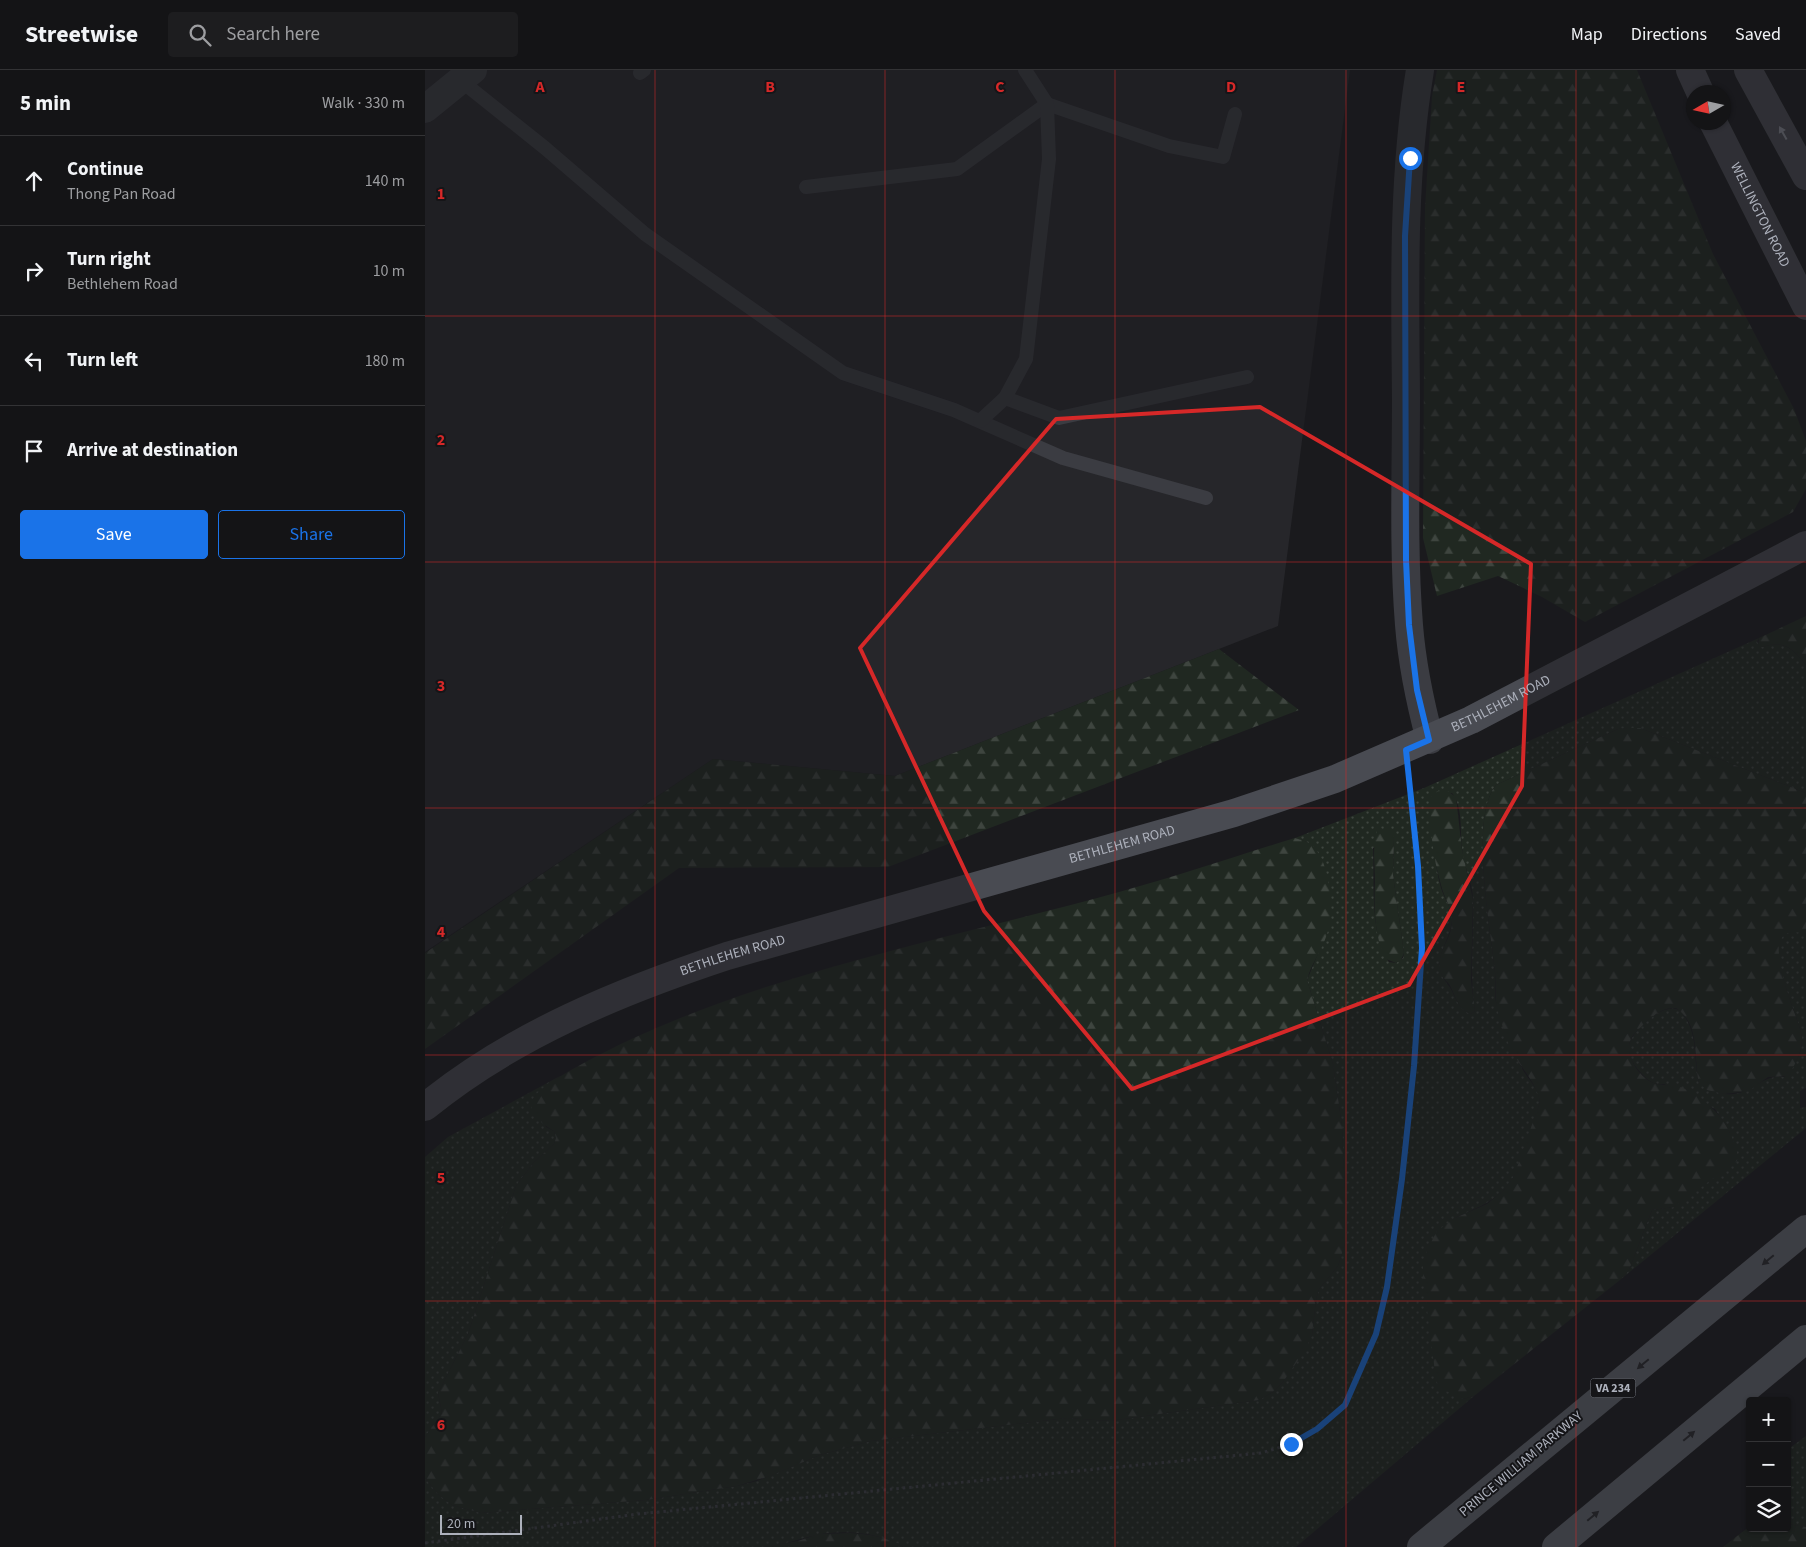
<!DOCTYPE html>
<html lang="en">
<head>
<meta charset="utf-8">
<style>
  body { margin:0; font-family:"Source Sans 3",sans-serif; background:#1d1d1f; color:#f1f3f6 }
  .controls { position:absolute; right:15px; bottom:15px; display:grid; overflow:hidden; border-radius:5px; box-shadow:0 1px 4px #0004 }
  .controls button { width:45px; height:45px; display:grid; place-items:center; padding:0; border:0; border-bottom:1px solid #333335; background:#141416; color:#f1f3f6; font:25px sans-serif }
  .compass { position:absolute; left:1261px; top:15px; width:45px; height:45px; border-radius:50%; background:#141416; box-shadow:0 1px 4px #0004; rotate:261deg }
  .scale { position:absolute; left:15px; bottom:12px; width:82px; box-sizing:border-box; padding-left:5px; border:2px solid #adb1bc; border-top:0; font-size:14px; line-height:18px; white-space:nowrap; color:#adb1bc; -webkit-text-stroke:4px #151518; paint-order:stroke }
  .stop { position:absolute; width:15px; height:15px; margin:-11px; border:4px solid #1a73e8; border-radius:50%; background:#fff }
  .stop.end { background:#1a73e8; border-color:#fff; box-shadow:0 1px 5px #0008 }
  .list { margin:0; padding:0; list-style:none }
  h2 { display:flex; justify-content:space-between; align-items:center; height:65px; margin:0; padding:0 20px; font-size:21px }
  h2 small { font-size:16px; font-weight:400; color:#9d9ea1 }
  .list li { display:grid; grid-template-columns:32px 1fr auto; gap:15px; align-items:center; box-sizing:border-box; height:90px; padding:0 20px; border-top:1px solid #333335 }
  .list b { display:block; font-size:19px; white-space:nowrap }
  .list p { margin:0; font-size:16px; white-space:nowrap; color:#9d9ea1 }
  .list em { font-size:16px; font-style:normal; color:#9d9ea1 }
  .actions { display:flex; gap:10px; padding:15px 20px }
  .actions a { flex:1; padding:11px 0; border:1px solid #1a73e8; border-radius:5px; text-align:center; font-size:18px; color:#1a73e8 }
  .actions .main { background:#1a73e8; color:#fff }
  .icon { flex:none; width:28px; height:28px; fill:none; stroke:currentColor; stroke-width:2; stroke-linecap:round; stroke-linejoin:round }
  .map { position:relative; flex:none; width:1381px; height:1477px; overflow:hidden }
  header { display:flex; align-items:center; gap:30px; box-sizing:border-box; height:70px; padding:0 25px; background:#141416; border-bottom:1px solid #333335 }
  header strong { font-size:24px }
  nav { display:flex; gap:28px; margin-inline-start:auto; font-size:18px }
  .search { width:350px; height:45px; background:#1d1d1f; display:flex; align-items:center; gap:12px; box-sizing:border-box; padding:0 18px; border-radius:5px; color:#9d9ea1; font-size:19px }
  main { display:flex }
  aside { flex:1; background:#141416 }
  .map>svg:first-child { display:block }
  .built { fill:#26262a }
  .grass { fill:url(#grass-dots); fill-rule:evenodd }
  .forest { fill:url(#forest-firs) }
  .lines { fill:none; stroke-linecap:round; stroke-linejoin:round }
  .path { stroke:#414349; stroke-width:3; stroke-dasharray:2.5 4; stroke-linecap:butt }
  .lane { stroke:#3b3c42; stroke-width:14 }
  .street { stroke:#3b3c42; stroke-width:28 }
  .secondary { stroke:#494b52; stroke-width:28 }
  .highway { stroke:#676a73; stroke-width:28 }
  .oneway { fill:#8a8d97 }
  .oneway2 { fill:#2a2a2f }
  .route { stroke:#1a73e8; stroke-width:6 }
  .marked { fill:none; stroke:#d62828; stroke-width:4; stroke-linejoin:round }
  .grid { fill:none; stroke:#d62828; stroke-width:1; stroke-opacity:0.55 }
  .labels { text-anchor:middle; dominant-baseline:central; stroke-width:4; stroke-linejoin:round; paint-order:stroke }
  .shield { fill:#151518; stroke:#7f828b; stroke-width:1 }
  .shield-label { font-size:12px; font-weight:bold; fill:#adb1bc }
  .street-label { font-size:14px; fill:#adb1bc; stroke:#151518 }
  .grid-label { font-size:16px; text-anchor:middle; font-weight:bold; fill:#d62828; stroke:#151518; stroke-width:4; stroke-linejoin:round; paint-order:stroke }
</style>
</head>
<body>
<header>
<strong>Streetwise</strong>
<div class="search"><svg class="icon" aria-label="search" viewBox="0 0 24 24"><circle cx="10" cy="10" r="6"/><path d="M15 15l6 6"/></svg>Search here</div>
<nav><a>Map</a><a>Directions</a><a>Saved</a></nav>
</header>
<main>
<aside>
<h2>5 min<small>Walk · 330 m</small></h2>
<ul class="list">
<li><svg class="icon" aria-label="ahead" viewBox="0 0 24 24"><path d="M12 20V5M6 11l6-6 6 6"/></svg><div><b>Continue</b><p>Thong Pan Road</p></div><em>140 m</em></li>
<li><svg class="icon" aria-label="right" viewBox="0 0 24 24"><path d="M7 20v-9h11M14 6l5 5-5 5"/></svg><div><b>Turn right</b><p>Bethlehem Road</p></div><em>10 m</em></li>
<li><svg class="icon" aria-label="left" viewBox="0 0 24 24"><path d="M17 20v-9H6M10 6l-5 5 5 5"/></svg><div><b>Turn left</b></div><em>180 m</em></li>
<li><svg class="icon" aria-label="arrive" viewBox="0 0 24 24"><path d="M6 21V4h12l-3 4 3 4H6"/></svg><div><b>Arrive at destination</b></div></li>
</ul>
<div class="actions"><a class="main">Save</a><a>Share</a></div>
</aside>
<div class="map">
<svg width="1381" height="1477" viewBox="0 0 1381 1477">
  <defs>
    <pattern id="grass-dots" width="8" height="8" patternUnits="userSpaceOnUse" patternTransform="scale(1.25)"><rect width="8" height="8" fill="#202821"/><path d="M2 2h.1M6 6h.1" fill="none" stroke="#3e453f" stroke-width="1.8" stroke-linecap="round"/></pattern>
    <pattern id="forest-firs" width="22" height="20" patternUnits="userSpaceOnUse" patternTransform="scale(1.25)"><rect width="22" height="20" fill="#202821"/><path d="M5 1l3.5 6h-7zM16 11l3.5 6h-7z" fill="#3e453f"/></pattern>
  </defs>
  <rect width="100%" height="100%" fill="#1a1a1d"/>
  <path class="built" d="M0,0H925L853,556L470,706L288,689L0,882Z"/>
  <g class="grass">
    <path d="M1334,568L1332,572L1337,577C1359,570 1367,578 1381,595V723L1215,658L1193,659L1071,715C1044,748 1066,860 1070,902C1071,911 1069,922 1071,932C1074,944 1093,992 1099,1002C1107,1014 1113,1018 1115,1032C1106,1057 1097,1103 1078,1121C1064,1134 1047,1140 1030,1148L1038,1329L1049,1326L871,1477H479C455,1463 420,1459 392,1465C374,1469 358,1475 339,1477H0V1408L13,1424L27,1435L56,1443L221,1430L312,1416L332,1411L395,1385L446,1371L642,1348L685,1351L834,1330L848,1322L858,1312L887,1265L891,1230L894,1219L913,1196L922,1167L917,1056L908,994L882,910L902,862L882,772L870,768L999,718ZM1027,723C1038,736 1035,761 1037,778C1038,796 1048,812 1048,830C1049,869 1044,902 1050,941L1046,944C1035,940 1032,931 1027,921C1024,915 1019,911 1017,905C1008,884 1029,867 1027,846C1025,835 1019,828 1016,818C1008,790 1009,762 1006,733V727ZM969,767L968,805L979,883L978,888L971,893L964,892C944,863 950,812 948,778Z"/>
    <path d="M1372,861L1381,864V1018L1375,1021V1038L1381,1037V1058L1195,1210L1204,1200L1227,1140L1249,1137L1305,1063L1290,1039L1239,1014C1229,1015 1223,1011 1216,1003C1209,995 1203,987 1204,976C1205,961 1244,926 1257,943C1274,964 1268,989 1274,1013C1281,1016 1292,1023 1300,1024C1326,1027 1335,1004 1359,1007C1368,996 1377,986 1377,970C1377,950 1336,876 1361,863C1363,862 1369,862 1372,861Z"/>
    <path d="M135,1006L109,1027L121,1057L129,1061L131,1068L129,1074L108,1093L91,1116L43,1264L13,1323L17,1343L0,1367V1087L23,1067Z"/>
    <path d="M1381,1366V1457L1362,1454V1380Z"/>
  </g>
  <g class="forest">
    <path d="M1012,0H1212L1288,184L1369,339L1381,371V419L1368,442L1160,552L1117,527L1073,506L1012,526L998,468L1000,138L1007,26Z"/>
    <path d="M1381,546V595C1367,578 1360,570 1337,577L1333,576L1334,568Z"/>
    <path d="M794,579L874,640L463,797L254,798L0,979V883L288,689L470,706Z"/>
    <path d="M1203,658H1215L1381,723V864C1322,846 1377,950 1377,969C1377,983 1370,994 1363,1006L1343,1007L1324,1021L1299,1024L1282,1020L1274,1013C1268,987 1276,955 1251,938C1237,937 1228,946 1218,955C1214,959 1208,964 1206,969C1198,985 1216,1011 1232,1014C1242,1016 1252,1014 1262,1020C1282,1032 1296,1043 1306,1065C1309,1074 1314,1082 1312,1091L1249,1137L1227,1140L1204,1200L1195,1210L1049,1326L1038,1329L1013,1317L1010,1302L998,1207V1193L1003,1178L1012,1161L1030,1148L1062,1134L1079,1120L1089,1106L1115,1032C1111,1010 1091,994 1083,972C1079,960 1073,945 1071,932C1070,922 1071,912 1070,902C1066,860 1044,748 1071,715L1193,659Z"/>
    <path d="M1014,720H1021L1031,727L1037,780L1048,830L1046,911L1050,941L1046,944C1032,939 1031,926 1024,914C1022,911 1018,909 1017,905C1007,886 1028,869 1027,851C1027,837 1019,828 1016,815C1008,787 1004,756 1006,727Z"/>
    <path d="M955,758L967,762L969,767L968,805L979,883L976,890L971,893L961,889C949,867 949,836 950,812C950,794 947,778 952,761Z"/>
    <path d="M870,768C876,770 883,771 888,776C906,794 909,841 902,864C897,880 886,894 882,910L908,994L917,1056L922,1167L913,1196L894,1219L891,1230L887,1265L880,1280L858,1312L848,1322L834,1330L685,1351L642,1348L446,1371L395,1385L345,1406L312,1416L221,1430L56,1443L27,1435L13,1424L0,1408V1367L17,1343L13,1323L43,1264L91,1116L108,1093L129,1074L131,1068L129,1061C119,1056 101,1042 108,1029C115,1016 143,1002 157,994C318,906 517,871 694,822C753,806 811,786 870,768Z"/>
    <path d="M1362,1454L1381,1457V1477H1298L1325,1456V1458H1362Z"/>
    <path d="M425,1463C445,1464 462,1467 479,1477H339L373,1471L393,1464Z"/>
  </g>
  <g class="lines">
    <path class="path" d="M0,1473L213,1444L836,1383L866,1374L893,1359L920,1335L951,1264L962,1217L977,1109L989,995L997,878L993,797L984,708"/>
    <g class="lane">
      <path d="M215,3L219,0"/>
      <path d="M35,10L120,78L220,164L418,303L529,340L638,388L781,428"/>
      <path d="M381,117L532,99L622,34L744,76L798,87L810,44"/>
      <path d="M580,328L634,348L822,307"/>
      <path d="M555,351L580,328L601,289L624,89L622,34L600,0"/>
    </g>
    <g class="street">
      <path d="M995,0C977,109 980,218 981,328C981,403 978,480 984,555C987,594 995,632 1005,670"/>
      <path d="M0,39L48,0"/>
    </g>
    <g class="secondary">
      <path d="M1265,0L1275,22"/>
      <path d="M1323,0L1381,106"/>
      <path id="s1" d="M1288,52L1381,236"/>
      <path id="s2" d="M0,1037C88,965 196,921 302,886L809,743L910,709L1046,650L1381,475"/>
    </g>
    <g class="highway">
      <path d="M996,1477L1381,1159"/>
      <path d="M1131,1477L1381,1269"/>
    </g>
  </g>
  <defs><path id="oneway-solid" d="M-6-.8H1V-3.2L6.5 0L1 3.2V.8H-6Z" transform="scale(1.25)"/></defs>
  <use class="oneway" href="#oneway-solid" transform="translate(1358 63) rotate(-119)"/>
  <g class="oneway2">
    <use href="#oneway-solid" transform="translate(1343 1190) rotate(140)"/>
    <use href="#oneway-solid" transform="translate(1218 1294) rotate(140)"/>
    <use href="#oneway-solid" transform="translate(1264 1366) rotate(-40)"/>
    <use href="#oneway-solid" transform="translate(1168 1446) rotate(-40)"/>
  </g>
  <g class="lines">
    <path class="route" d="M866,1374L892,1359L920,1335L951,1264L962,1217L977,1109L989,996L997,878L993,796L981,680L1004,670L992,620L984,555L981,490L980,166L985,88"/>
  </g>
  <path d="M0 0H1381V1477H0ZM835,337L1106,494L1097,716L984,915L707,1019L559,841L435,578L631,349Z" fill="#1a1a1d" fill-opacity=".55" fill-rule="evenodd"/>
  <path class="marked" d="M835,337L1106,494L1097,716L984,915L707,1019L559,841L435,578L631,349Z"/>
  <path class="grid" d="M230,0V1477M460,0V1477M690,0V1477M921,0V1477M1151,0V1477M0,246H1381M0,492H1381M0,738H1381M0,985H1381M0,1231H1381"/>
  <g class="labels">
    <rect class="shield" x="1165.5" y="1308.5" width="45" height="19" rx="4"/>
    <g class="shield-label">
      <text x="1188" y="1318">VA 234</text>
    </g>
    <g class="street-label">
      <text stroke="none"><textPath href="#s1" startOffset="104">WELLINGTON ROAD</textPath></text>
      <text stroke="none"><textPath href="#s2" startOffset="1155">BETHLEHEM ROAD</textPath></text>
      <text stroke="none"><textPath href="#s2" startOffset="750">BETHLEHEM ROAD</textPath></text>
      <text stroke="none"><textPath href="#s2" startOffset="345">BETHLEHEM ROAD</textPath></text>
      <text transform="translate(1096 1394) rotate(-40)">PRINCE WILLIAM PARKWAY</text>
    </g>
  </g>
  <g class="grid-label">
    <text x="115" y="22">A</text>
    <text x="345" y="22">B</text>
    <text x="575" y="22">C</text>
    <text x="806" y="22">D</text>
    <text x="1036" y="22">E</text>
    <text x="16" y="129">1</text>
    <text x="16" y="375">2</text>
    <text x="16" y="621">3</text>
    <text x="16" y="867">4</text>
    <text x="16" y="1113">5</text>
    <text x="16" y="1360">6</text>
  </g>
</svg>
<div class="controls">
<button>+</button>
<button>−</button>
<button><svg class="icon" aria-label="layers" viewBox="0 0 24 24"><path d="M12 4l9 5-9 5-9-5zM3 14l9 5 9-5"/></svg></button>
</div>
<svg class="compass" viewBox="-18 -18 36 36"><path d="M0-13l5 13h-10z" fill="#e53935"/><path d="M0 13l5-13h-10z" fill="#9d9ea1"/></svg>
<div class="scale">20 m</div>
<div class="stop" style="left:985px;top:88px"></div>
<div class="stop end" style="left:866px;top:1374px"></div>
</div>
</main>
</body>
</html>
